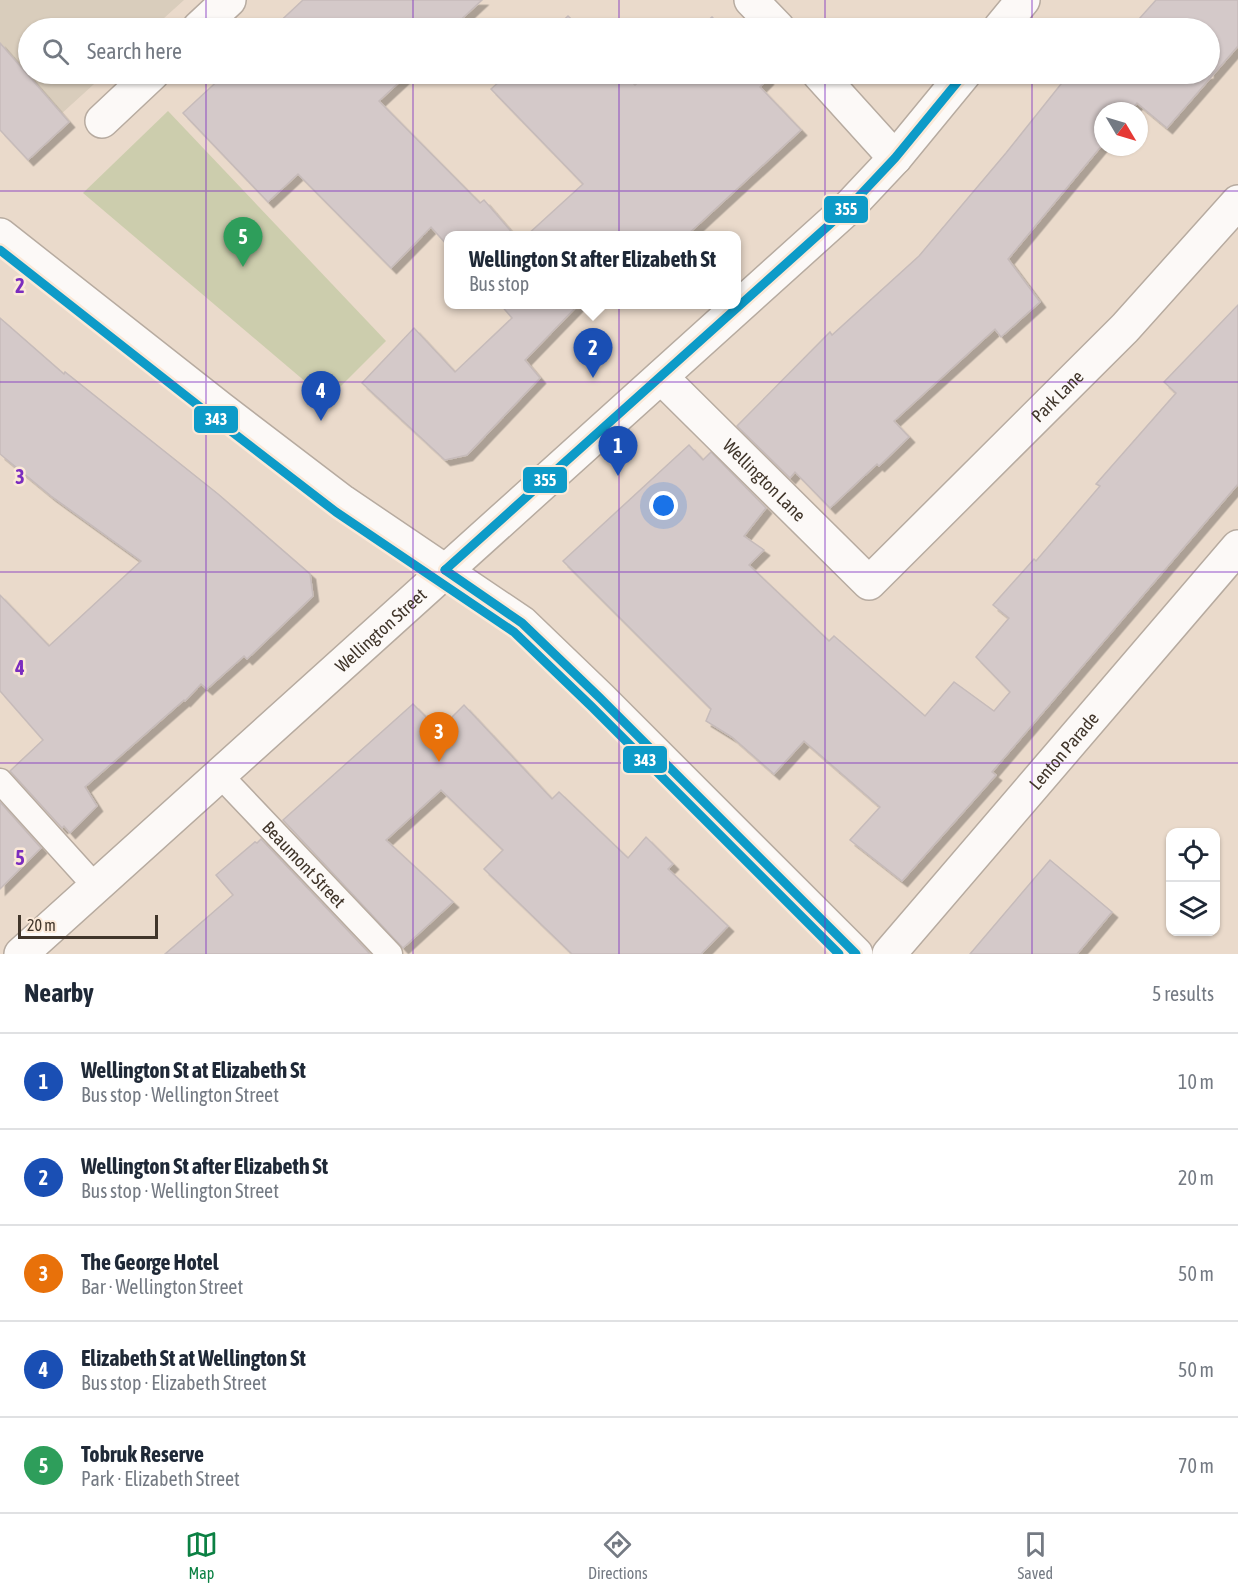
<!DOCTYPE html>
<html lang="en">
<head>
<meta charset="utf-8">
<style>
  body { margin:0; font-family:"Asap Condensed",sans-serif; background:#f2f2f3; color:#1f2937 }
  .controls { position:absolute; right:18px; bottom:18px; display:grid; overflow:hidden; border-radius:12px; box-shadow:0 2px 4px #0004 }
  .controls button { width:54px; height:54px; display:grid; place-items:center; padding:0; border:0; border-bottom:2px solid #e0e1e3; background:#fff; color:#1f2937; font:30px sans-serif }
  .compass { position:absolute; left:1094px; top:102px; width:54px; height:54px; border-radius:50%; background:#fff; box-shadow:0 2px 4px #0004; rotate:128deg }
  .scale { position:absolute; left:18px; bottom:15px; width:140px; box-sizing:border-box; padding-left:6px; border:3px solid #40352a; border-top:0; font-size:16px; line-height:21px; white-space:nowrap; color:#40352a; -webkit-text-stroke:4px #fbe9d8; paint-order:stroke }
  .you { position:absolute; left:664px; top:506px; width:21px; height:21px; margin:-15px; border:4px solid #fff; border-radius:50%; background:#1a73e8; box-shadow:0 0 0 9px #1a73e833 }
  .badge { display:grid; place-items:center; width:39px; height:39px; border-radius:50%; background:#0b8043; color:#fff; font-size:20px; font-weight:700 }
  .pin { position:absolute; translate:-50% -50px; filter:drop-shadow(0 2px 3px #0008) }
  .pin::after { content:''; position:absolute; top:32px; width:21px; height:18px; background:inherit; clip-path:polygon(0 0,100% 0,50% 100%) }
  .popup { position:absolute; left:444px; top:231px; width:297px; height:78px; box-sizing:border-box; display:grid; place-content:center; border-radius:12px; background:#fff; filter:drop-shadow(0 2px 4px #0005); font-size:20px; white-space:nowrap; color:#747a83 }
  .popup b { font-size:22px; color:#1f2937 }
  .popup::after { content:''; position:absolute; left:50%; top:100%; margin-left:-12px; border:12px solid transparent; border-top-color:#fff }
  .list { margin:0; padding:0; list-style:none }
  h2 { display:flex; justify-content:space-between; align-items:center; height:78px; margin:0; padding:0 24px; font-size:26px }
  h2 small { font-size:20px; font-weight:400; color:#747a83 }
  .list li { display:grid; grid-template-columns:39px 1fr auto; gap:18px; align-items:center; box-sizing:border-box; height:96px; padding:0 24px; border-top:2px solid #e0e1e3 }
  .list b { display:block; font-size:22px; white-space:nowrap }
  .list p { margin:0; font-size:20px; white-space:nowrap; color:#747a83 }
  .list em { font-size:20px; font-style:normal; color:#747a83 }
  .icon { flex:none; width:33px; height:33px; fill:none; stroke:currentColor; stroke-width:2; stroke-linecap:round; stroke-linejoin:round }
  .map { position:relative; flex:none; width:1238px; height:954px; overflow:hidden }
  .search { position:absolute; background:#fff; box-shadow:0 2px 4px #0004; left:18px; right:18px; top:18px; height:66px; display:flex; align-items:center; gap:15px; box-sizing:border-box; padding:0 21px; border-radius:33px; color:#747a83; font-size:22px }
  .sheet { height:558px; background:#fff }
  nav { display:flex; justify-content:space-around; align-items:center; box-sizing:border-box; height:84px; border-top:2px solid #e0e1e3; background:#fff; font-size:16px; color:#747a83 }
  nav a { display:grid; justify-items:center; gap:3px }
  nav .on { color:#0b8043 }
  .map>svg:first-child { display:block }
  .education { fill:#d9cdbc }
  .green { fill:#cccdad }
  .building { fill:#d4c9c9; stroke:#c6bbba; stroke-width:1.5; filter:url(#shadow) }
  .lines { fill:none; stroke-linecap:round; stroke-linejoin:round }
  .lane-casing { stroke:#b7aba0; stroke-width:27 }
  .street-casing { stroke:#b7aba0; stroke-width:36 }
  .secondary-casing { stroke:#b7aba0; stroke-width:36 }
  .lane { stroke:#fcf9f7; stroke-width:24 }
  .street { stroke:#fcf9f7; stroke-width:33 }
  .secondary { stroke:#fcf9f7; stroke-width:33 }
  .bus-1-casing { stroke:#fbe9d8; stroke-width:14 }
  .bus-2-casing { stroke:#fbe9d8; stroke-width:14 }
  .bus-1 { stroke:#0d9bc8; stroke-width:9 }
  .bus-2 { stroke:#0d9bc8; stroke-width:9 }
  .grid { fill:none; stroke:#7b2cbf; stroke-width:1.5; stroke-opacity:0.55 }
  .labels { text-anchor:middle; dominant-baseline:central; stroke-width:5; stroke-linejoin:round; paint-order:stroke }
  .street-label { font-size:18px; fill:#40352a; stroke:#fbe9d8 }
  .grid-label { font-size:20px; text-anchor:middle; font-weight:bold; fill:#7b2cbf; stroke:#fbe9d8; stroke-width:5; stroke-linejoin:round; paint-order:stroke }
  .line-badge { stroke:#fbe9d8; stroke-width:2 }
  .badge-label { font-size:16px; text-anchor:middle; font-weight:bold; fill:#fff }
</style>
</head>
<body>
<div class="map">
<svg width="1238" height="954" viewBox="0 0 1238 954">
  <defs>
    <filter id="shadow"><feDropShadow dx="5.5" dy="5.5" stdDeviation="0" flood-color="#0004"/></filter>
  </defs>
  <rect width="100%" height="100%" fill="#eadacb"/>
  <path class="education" d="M0,0H184L153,28H28V74H105L49,125L0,72Z"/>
  <path class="green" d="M168,111L386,341L327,400L83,193Z"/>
  <g class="building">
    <path d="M303,0H482L452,28H273Z"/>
    <path d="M1156,0H1238V46L1167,128L1137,103L1131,111H1103V144L1008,259L1040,302L1001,337L995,329L894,421L909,437L879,466L877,464L830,508L795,472L790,478L737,426L830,332L832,335L919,256L1006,153L1069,74H1209V28H1131Z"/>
    <path d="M568,16L581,28H555Z"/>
    <path d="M712,17L723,28H699Z"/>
    <path d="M0,43L69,122L28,160L0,130Z"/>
    <path d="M225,74H408L379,101L480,203L484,200L515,236H449V247L431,227L391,268L298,174L268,202L183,113Z"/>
    <path d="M508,74H623L635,85L648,74H763L768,79L760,87L801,130L686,236H526L583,184L491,89Z"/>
    <path d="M500,304H579L525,360L540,378L467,455L445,460L362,383L414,328L455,372L512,318Z"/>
    <path d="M1238,305V484L992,772L996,775L902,881L850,840L880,807L804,741L774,774L732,737L706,721L711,709L563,561L689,445L703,460L711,452L766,508L744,536L764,550L749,565L829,641L834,636L925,716L954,682L994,711L1010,692L976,657L1009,618L993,605L1034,559L1036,561L1100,486L1096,484L1176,393L1164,382Z"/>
    <path d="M0,318L64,374L65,372L218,494L310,574L313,596L247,659L244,656L207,689L201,684L185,701L184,700L85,787L97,806L70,833L64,826L62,828L10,771L43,740L0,691V595L49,646L141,561L51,496L0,454Z"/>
    <path d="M413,704L439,730L464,705L552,799L559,792L628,858L646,837L673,864L668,869L728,926L701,954H572L484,869L503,850L441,790L386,840L453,902L403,948L283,820Z"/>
    <path d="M0,802L41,848L0,889Z"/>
    <path d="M261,839L370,954H165L233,895L216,875L255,842L257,843Z"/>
    <path d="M1050,860L1112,912L1077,954H970Z"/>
  </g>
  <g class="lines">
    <g class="lane-casing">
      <g id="lane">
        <path id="s1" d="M219,774L390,954"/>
        <path d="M0,781L95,886"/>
      </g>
    </g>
    <g class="street-casing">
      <g id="street">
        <path d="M751,0L778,28"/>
        <path d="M199,28L229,0"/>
        <path d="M1000,28L1023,0"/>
        <path d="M819,74L895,158"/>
        <path d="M102,121L152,74"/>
        <path id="s2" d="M661,377L869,583L1125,328L1238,202"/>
        <path id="s3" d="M21,954L848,208L895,158L964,74"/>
        <path id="s4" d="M889,954L1238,547"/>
      </g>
    </g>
    <g class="secondary-casing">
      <path id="secondary" d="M0,235L221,409L343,502L522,623L600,698L856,954"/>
    </g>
    <use href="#lane" class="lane"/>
    <use href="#street" class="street"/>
    <use href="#secondary" class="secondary"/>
    <g class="bus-1-casing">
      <g id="bus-1">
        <path d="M445,570L848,208L895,158L964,74"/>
        <path d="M445,570L522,623L600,698L856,954"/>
      </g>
    </g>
    <g class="bus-2-casing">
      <path id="bus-2" d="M0,250L214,418L336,512L514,632L592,707L839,954"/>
    </g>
    <use href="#bus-1" class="bus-1"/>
    <use href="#bus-2" class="bus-2"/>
  </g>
  <path class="grid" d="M206,0V28M413,0V28M619,0V28M825,0V28M1032,0V28M206,74V954M413,74V954M619,74V954M825,74V954M1032,74V954M0,191H1238M0,382H1238M0,572H1238M0,763H1238"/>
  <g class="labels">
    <g class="street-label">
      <text stroke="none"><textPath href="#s2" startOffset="558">Park Lane</textPath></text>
      <text stroke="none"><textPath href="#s2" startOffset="146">Wellington Lane</textPath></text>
      <text stroke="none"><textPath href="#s3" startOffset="484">Wellington Street</textPath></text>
      <text stroke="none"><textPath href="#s4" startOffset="268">Lenton Parade</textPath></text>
      <text stroke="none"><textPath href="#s1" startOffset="124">Beaumont Street</textPath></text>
    </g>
  </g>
  <g class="grid-label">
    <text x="20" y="293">2</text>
    <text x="20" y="484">3</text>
    <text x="20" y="675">4</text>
    <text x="20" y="865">5</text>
  </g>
  <g class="line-badge">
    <rect x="823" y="195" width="46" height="29" rx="6" fill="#0d9bc8"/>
    <rect x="193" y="405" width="46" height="29" rx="6" fill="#0d9bc8"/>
    <rect x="522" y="466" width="46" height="28" rx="6" fill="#0d9bc8"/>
    <rect x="622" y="745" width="46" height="29" rx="6" fill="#0d9bc8"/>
  </g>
  <g class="badge-label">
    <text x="846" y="215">355</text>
    <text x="216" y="425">343</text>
    <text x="545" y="486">355</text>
    <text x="645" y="766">343</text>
  </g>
</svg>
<div class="controls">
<button><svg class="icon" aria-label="locate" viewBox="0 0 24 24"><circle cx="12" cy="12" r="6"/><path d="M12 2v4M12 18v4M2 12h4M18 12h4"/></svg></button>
<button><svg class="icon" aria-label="layers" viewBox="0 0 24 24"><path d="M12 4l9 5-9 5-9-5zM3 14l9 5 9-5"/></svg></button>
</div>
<svg class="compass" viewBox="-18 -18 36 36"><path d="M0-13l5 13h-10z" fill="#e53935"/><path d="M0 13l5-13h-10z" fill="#747a83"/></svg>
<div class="scale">20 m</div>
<div class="you"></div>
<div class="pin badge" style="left:618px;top:476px;background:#1a4fb4">1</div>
<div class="pin badge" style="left:593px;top:378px;background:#1a4fb4">2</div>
<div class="popup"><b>Wellington St after Elizabeth St</b>Bus stop</div>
<div class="pin badge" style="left:439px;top:762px;background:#e8710a">3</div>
<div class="pin badge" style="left:321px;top:421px;background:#1a4fb4">4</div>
<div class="pin badge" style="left:243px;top:267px;background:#2e9e5b">5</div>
<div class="search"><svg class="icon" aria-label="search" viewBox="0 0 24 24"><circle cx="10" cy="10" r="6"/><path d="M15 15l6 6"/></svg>Search here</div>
</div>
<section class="sheet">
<h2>Nearby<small>5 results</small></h2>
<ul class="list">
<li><span class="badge" style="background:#1a4fb4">1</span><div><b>Wellington St at Elizabeth St</b><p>Bus stop · Wellington Street</p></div><em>10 m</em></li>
<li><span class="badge" style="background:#1a4fb4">2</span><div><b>Wellington St after Elizabeth St</b><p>Bus stop · Wellington Street</p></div><em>20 m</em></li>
<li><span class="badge" style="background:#e8710a">3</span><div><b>The George Hotel</b><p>Bar · Wellington Street</p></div><em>50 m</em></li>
<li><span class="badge" style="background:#1a4fb4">4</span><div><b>Elizabeth St at Wellington St</b><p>Bus stop · Elizabeth Street</p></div><em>50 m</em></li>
<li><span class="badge" style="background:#2e9e5b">5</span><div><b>Tobruk Reserve</b><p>Park · Elizabeth Street</p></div><em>70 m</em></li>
</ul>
</section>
<nav>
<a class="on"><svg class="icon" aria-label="map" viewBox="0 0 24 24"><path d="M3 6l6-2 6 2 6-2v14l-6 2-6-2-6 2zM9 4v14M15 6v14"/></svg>Map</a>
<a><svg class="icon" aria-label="directions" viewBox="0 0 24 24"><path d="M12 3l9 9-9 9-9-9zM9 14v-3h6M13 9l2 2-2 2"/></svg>Directions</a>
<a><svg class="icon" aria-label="saved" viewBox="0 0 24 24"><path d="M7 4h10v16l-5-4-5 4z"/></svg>Saved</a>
</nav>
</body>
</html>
